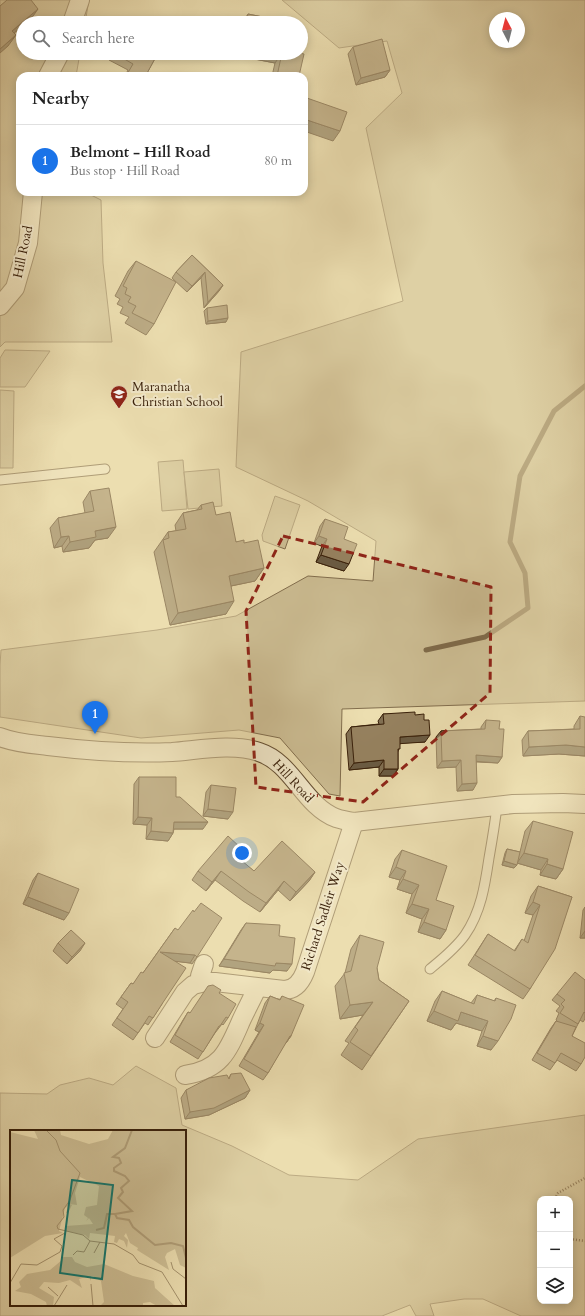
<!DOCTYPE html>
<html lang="en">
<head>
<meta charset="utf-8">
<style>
  body { margin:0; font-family:Cardo,serif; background:#f6f6f6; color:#222 }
  .controls { position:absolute; right:12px; bottom:12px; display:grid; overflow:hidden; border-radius:8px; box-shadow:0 2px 10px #0003 }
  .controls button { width:36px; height:36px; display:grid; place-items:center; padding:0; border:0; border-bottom:1px solid #e0e0e0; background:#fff; color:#222; font:20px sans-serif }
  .compass { position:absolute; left:489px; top:12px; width:36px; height:36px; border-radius:50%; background:#fff; box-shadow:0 2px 10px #0003; rotate:353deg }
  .you { position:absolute; left:242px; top:853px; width:14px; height:14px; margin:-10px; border:3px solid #fff; border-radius:50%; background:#1a73e8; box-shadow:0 0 0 6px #1a73e833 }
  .badge { display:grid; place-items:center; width:26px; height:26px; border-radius:50%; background:#1a73e8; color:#fff; font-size:13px; font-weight:700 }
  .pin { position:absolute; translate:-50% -33px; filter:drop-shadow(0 1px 2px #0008) }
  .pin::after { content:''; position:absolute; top:21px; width:14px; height:12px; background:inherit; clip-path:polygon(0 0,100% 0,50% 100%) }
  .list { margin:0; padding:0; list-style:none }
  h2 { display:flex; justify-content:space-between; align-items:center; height:52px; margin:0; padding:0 16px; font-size:17px }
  h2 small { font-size:13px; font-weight:400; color:#767676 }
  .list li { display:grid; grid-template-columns:26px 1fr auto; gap:12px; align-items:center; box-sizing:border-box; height:72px; padding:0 16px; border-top:1px solid #e0e0e0 }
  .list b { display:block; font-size:15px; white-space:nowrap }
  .list p { margin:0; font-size:13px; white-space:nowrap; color:#767676 }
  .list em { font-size:13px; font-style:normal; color:#767676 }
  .icon { flex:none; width:22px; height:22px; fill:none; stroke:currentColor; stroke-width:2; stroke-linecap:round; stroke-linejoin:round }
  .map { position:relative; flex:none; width:585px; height:1316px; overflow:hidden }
  .search { position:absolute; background:#fff; box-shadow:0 2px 10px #0003; left:16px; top:16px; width:292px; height:44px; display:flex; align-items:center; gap:10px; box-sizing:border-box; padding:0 14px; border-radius:22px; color:#767676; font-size:15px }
  .panel { position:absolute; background:#fff; box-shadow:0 2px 10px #0003; left:16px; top:72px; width:292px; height:124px; border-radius:12px }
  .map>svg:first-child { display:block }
  .green { fill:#cdbe94; stroke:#826e4e; fill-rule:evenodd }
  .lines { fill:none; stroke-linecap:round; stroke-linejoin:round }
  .stream { stroke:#7f6b4b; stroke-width:5 }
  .lane-casing { stroke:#654f33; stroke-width:11 }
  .street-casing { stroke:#654f33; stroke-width:20 }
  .path { stroke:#381f09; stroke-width:2.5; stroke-dasharray:1 2; stroke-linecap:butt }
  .lane { stroke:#f3eacc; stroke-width:9 }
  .street { stroke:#f3eacc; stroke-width:18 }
  .wall { fill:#817053; stroke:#381f09 }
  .shaded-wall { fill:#695b43; stroke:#381f09 }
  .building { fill:#968260; stroke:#381f09 }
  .marked { fill:none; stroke:#8f2418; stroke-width:3; stroke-dasharray:8 5; stroke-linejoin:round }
  .labels { text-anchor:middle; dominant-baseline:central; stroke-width:4; stroke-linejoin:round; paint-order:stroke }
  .street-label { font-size:13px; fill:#381f09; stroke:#f3eacc }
  .poi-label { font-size:13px; fill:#381f09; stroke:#f3eacc; text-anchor:start }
  .inset-river { fill:none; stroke:#af9d77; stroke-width:2 }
  .inset-road { fill:none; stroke:#a4926d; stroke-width:1 }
  .view { fill:#0f766e; fill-opacity:0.15; stroke:#0f766e; stroke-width:2 }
  .inset-edge { fill:none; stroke:#381f09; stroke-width:2 }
</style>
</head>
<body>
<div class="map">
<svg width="585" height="1316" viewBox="0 0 585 1316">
  <rect width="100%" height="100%" fill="#ecdeb0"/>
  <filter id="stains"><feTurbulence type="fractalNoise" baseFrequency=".005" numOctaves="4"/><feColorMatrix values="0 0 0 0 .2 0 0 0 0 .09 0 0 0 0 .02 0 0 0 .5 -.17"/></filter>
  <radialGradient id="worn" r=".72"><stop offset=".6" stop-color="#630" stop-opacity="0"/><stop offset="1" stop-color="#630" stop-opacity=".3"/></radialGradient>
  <g class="green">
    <path d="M0,0H89L85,23H23V53H80L76,76H20V192H85L101,200L103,263L112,342H5L0,347Z"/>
    <path d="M282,0H585V701L342,709L340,796L329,794L280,738L239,730L141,738L0,717V665L1,650L157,630L236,616L308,576L373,581L376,541L308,501L236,467L241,352L403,301L366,128L402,93L387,41L339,48ZM495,18H519V42H495Z"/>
    <path d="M5,350H6L50,351L25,387H0V358Z"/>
    <path d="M0,390L14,391L13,468H0Z"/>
    <path d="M183,460L187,509L162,511L158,462Z"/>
    <path d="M219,469L222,506L188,509L184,472Z"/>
    <path d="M275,496L300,505L285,549L263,541L262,535Z"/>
    <path d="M136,1066L176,1088L182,1125L232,1146L289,1175L358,1180L418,1139L585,1115V1316H521L483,1299H464L430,1304L434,1316H416L410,1305L382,1316H0V1093L47,1094L60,1085L89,1078L113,1085ZM11,1131H185V1305H11ZM540,1199H570V1301H540Z"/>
  </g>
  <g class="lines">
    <path class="stream" d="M426,650L485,637L528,608L525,573L510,542L520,476L554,411L585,386"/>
    <g class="lane-casing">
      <g id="lane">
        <path d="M0,480L105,469"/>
        <path d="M430,969C442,959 455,949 465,935C481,912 485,885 489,858C492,841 495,823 497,806"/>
      </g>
    </g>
    <g class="street-casing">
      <g id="street">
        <path d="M72,23L80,0"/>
        <path d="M48,76L60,53"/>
        <path d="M0,306L15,288L28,243L33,192"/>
        <path d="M0,737C15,743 31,744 48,746C89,751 130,754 172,752C199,750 233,743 259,752C293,763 303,805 336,818C342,820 348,821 354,822L513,804L563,803L585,804"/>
        <path d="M201,982L200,976L204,964"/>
        <path d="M155,1038L185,992L193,985L205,982H215L284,990C295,990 301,982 305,972L354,822"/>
        <path d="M185,1075C221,1070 228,1051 241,1021C246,1010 252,999 257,988"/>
      </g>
    </g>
    <g class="path">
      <path d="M555,1199L558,1193L585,1178"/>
      <path d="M570,1239L585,1241"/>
    </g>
    <use href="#lane" class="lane"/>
    <use href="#street" class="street"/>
  </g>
  <g class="wall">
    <path d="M248,14L292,23H242Z"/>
    <path d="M353,47L390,70L385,77L356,85L348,54Z"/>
    <path d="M113,53H158L146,75L147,76H125L128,70L109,60Z"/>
    <path d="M239,53H299V76H272L275,63L239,56Z"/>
    <path d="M192,255L223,285L219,291L204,308L201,278L187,292L172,278L176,272Z"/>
    <path d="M136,261L154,324L146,335L125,323L129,317L120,313L123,307L117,304L120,299L115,296L128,271Z"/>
    <path d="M207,308L226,322L206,324L204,311Z"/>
    <path d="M90,491L108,538L95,540L89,548L63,552L62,546L54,548L50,528L58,518L85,513L83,502Z"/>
    <path d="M201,505L216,515L236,542L244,543L264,568L255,581L231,586L226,614L170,625L154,552L168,532L176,531L175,525L183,513L197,510Z"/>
    <path d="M325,519L344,571L316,562L322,546L314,543L320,526Z"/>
    <path d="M383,714L415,715L425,742L400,743L398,752V769L393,776H379V767L349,770L346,734L351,727L379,724L378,721Z"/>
    <path d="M580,716L585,756L559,754L523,756L522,740L528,731L574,729V726Z"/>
    <path d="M486,720L499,729L502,757L498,763L476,762L473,790L457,791L456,767L437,768L436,737L441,731L481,729V727Z"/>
    <path d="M139,777L176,797L203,829H174L173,833L168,841L146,839L147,825L133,824L134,784Z"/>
    <path d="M211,785L228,819L203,816L206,792Z"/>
    <path d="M533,821L563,869L556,879L540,875L541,870L517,863L514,868L502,865L505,853L507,849L520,852L525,831Z"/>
    <path d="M402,850L436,900L446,930L440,939L418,932L422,919L406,913L412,894L397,889L400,880L389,877L395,859Z"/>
    <path d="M235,856L254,871L315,872L309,881L290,901L278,890L260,912L243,901L215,880L206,891L192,880L198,871Z"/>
    <path d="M38,873L64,920L23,904L33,880Z"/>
    <path d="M538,886L572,897L530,989L523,999L468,965L488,934L514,951L522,939L524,941L533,915L525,913L531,896Z"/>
    <path d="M585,907V938H580L583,910Z"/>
    <path d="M246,923L279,936L287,971L273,970L270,973L219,966L241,930Z"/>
    <path d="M175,928L197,957L192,964L190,963L174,961L162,1004L148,1025L145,1023L133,1040L112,1025L123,1009L116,1004L131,983L133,984L143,973Z"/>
    <path d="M360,935L377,968L379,980L409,1001L362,1070L341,1055L349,1043L345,1041L363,1015L340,1019L335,986L345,973L351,949Z"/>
    <path d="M58,943L80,951L67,964L53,951Z"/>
    <path d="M585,980V1019L583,1022L580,1020L572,1036L581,1064L576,1071L557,1060L550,1070L532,1060L551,1028L556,1021L558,1022L556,1020L559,1013L556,1011L560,1006L552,1000L557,994Z"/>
    <path d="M442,991L471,1003L477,995L494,1001L496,998L491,1050L477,1046L482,1031L456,1023L451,1030L427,1021L435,1001Z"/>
    <path d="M219,993L228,1018L223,1025L222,1024L215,1033L198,1059L170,1042L183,1020L188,1012L190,1013Z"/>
    <path d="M270,996L280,1000L282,996L291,1036L286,1043H285L268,1073L263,1080L239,1066L259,1032L255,1030L265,1003Z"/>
    <path d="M231,1074L250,1090L245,1098L209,1115L185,1119L181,1098L186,1090L229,1078Z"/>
  </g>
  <g class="shaded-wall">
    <path d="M38,9L31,19L26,23H23V26L4,41L12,31Z"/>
    <path d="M16,35L8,46L0,53V49Z"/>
    <path d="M241,53H282L275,63L239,56Z"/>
    <path d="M390,70L385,77L356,85L361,78Z"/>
    <path d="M304,119L340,131L333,141L304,131Z"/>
    <path d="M166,192H179L178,193L165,194Z"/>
    <path d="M205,272L201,278L187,292L192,286Z"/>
    <path d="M223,285L219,291L204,308L208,302Z"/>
    <path d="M228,318L226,322L206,324L208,321Z"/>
    <path d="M116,527L108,538L95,540L89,548L63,552L70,542L95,531Z"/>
    <path d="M69,536L62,546L54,548L61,537Z"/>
    <path d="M319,536L327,539L322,546L314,543Z"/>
    <path d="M321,555L349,564L344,571L316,562Z"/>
    <path d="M264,568L255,581L221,588L229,576Z"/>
    <path d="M234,601L226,614L170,625L178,613Z"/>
    <path d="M430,735L425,742L395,744L400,737Z"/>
    <path d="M566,745L585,747V756L559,754L523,756L529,747Z"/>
    <path d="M476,755L502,757L498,763L472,761Z"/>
    <path d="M384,760L379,767L349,770L354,763Z"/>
    <path d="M461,760L456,767L437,768L442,761Z"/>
    <path d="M384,769H398L393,776H379Z"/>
    <path d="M477,783L473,790L457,791L462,784Z"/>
    <path d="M208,809L233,812L228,819L203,816Z"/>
    <path d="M138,817L152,818L147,825L133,824Z"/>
    <path d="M174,822H208L203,829H169Z"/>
    <path d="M151,831L173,833L168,841L146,839Z"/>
    <path d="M524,853L548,859L541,870L517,863Z"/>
    <path d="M504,861L517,865L514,868L502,865Z"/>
    <path d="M547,864L563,869L556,879L540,875Z"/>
    <path d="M396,867L406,871L400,880L389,877Z"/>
    <path d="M221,871L215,880L206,891L212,882Z"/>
    <path d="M315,872L309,881L290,901L296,892Z"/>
    <path d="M403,879L419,885L412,894L397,889Z"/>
    <path d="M284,881L278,890L260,912L266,903Z"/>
    <path d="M28,897L69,913L64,920L23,904Z"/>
    <path d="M533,902L540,905L533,915L525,913Z"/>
    <path d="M412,904L429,909L422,919L406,913Z"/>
    <path d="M424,922L446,930L440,939L418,932Z"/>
    <path d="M585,931V938H580Z"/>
    <path d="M85,943L80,951L67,964L72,957Z"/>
    <path d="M160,952L195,955L190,963L155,959Z"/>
    <path d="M224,959L276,963L292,964L287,971L273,970L270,973L219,966Z"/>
    <path d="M373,1002L363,1015L340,1019L350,1005Z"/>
    <path d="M434,1011L461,1012L488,1021L482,1031L456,1023L451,1030L427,1021Z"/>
    <path d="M260,1023L264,1025L259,1032L255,1030Z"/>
    <path d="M290,1036H291L286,1043H285Z"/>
    <path d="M483,1036L498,1041L491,1050L477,1046Z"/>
    <path d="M250,1090L245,1098L209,1115L185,1119L190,1112Z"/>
  </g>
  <g class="building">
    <path d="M7,0H31L38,9L12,31L16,35L0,49V6Z"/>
    <path d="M248,14L292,23H246Z"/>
    <path d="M382,39L390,70L361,78L353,47Z"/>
    <path d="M114,53H158L146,75L147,76H126L133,64Z"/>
    <path d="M281,53H299L304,54L299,76H277L282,53Z"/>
    <path d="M304,97L347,112L340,131L304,119Z"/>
    <path d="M192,255L223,285L208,302L205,272L192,286L176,272Z"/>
    <path d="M136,261L176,282L154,324L132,313L136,306L128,302L131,297L125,294L127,288L123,286Z"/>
    <path d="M227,305L228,318L208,321L207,308Z"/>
    <path d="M109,488L116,527L95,531L96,537L70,542L69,536L61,537L58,518L94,511L90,491Z"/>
    <path d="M213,502L216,515L230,512L236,542L244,540V543L258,540L264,568L229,576L234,601L178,613L163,540L169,538L168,532L186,529L183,513L202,509L201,505Z"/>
    <path d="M325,519L348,527L344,539L357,544L349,564L321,555L327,539L319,536Z"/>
    <path d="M415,712V715L424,714V720H429L430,735L400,737V749H398V769H384V760L354,763L351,727L384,724L383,714Z"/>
    <path d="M580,716L585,717V747L566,745L529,747L528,731L580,729Z"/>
    <path d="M486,720L500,721L499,729H504L502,757L476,755L477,783L462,784L461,760L442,761L441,731L485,729Z"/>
    <path d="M139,777H176V797H180L208,822H174L173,833L151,831L152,818L138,817Z"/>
    <path d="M211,785L236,788L233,812L208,809Z"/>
    <path d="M533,821L573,832L563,869L547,864L548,859L524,853Z"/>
    <path d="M228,836L241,848L235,855L254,871L282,841L315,872L296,892L284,881L266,903L249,892L221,871L212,882L198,871Z"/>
    <path d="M507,849L520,852L517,865L504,861Z"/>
    <path d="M402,850L447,866L436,900L454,906L446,930L424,922L429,909L412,904L419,885L403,879L406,871L396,867Z"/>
    <path d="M38,873L79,889L69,913L28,897Z"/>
    <path d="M538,886L572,897L555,949L530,989L475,955L488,934L515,951L522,939L528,943L540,905L533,902Z"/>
    <path d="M201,903L222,918L197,957L195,955L160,952L186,968L162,1004L153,1018L149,1016L138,1033L117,1018L128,1002L121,997L131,983L133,984L141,972L143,973L175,928L178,930L193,910L194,912Z"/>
    <path d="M246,923L280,925L279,936L295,938L292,964L276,963L275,966L224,959Z"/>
    <path d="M71,930L85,943L72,957L58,943Z"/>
    <path d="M360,935L384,942L377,968L379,980L409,1001L371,1056L350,1042L358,1030L355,1027L373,1002L350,1005L344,973L351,971Z"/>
    <path d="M575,972L585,980V1013L584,1012L578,1024L560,1013L564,1007L561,1004L565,1000L557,994Z"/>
    <path d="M213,985L221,990L219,993L236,1004L228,1018L226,1017L220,1026H219L203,1052L175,1035L188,1012L190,1013L208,986Z"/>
    <path d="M442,991L474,1004L477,995L495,1001L496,998L516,1005L511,1019L498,1041L483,1036L488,1021L461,1012L458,1021L434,1011Z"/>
    <path d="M270,996L280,1000L282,996L304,1005L291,1036H290L268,1073L244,1059L264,1025L260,1023Z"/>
    <path d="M556,1021L576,1027L572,1036L585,1043V1057L581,1064L561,1053L555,1063L537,1053Z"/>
    <path d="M241,1073L250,1090L214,1108L190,1112L186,1090L209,1078L227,1075L229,1079L231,1074Z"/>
  </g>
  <path d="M0 0H585V1316H0ZM283,536L491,587L490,693L363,802L256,787L246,611Z" fill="#ecdeb0" fill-opacity=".55" fill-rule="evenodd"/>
  <path class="marked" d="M283,536L491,587L490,693L363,802L256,787L246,611Z"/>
  <defs>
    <g id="school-pin" transform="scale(0.9)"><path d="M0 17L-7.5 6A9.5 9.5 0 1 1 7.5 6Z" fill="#8f2418" stroke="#f3eacc"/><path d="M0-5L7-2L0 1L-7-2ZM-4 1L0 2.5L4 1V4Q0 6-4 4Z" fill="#fff"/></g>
  </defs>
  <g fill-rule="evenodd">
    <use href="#school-pin" x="119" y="394"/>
  </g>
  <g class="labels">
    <g class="street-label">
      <text transform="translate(23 252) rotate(-78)">Hill Road</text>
      <text transform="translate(293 781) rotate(47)">Hill Road</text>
      <text transform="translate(323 916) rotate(-72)">Richard Sadleir Way</text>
    </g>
    <g class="poi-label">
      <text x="132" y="387">Maranatha<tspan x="132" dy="15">Christian School</tspan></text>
    </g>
  </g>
  <g transform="translate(10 1130)">
    <rect width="176" height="176" fill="#ecdeb0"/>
    <path d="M24,0H50L51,5L79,14L98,9L103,0H176V138L170,135L165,119L157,123L155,127L159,140L127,120L128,118L120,113L116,103L114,106L118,110L117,118L114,111L109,109L107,113L104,112L105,106L80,103L79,109L75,105L55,101L56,96L83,94L79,88L76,91L78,88L74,85L76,77L87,75L89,56L70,47L65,63L67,75L59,74L62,75L58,83H56L58,76L55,78L49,101L53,103L35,106L0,128V2L28,9ZM51,127H62L65,132L77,137L94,134L123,146L144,151L145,158L165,176H147L140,172L133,173V176H90L94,172L91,151L83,146H81V151L79,146L69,149L72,158L60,150L49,153L34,152L29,158L44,167L43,176H37L36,172L21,164L5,161L11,157L9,152L17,144L40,140L52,130Z" fill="#cdbe94"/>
    <path class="inset-river" d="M122,0L115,18L103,27L109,28L111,33L104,38V41L115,46L119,51L111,58L113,62L108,68L122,81L105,84L107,88L119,90L123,97L145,115L161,113L173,116L176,128M86,100L94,98L97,84H105"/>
    <path class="inset-road" d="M36,0L46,10L50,21L70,43L60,70L53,80L54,87L47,96L48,99L73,105L80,111L104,114L123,125L129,133L152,142L173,176M84,123L90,112M63,125L67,121L74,122L80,111M161,132L163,139L176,149M0,153L11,134L27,135L50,122L52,116L44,109L55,103M81,154L83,176M38,157L48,166M44,176L57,155"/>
    <path class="view" d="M62,50L103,55L92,149L50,143Z"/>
    <rect width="176" height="176" class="inset-edge"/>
  </g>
  <rect width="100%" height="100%" filter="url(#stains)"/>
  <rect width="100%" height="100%" fill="url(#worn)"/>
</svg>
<div class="controls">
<button>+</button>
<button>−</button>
<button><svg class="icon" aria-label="layers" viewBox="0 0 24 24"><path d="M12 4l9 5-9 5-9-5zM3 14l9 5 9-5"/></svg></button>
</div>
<svg class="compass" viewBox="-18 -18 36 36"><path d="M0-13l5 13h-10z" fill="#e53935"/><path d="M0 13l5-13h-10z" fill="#767676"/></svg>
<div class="you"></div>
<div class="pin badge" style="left:95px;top:734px">1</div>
<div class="search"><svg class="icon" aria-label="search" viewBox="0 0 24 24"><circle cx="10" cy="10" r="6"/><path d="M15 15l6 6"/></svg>Search here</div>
<section class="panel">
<h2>Nearby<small></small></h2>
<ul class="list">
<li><span class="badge">1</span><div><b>Belmont - Hill Road</b><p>Bus stop · Hill Road</p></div><em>80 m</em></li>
</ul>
</section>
</div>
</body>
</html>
